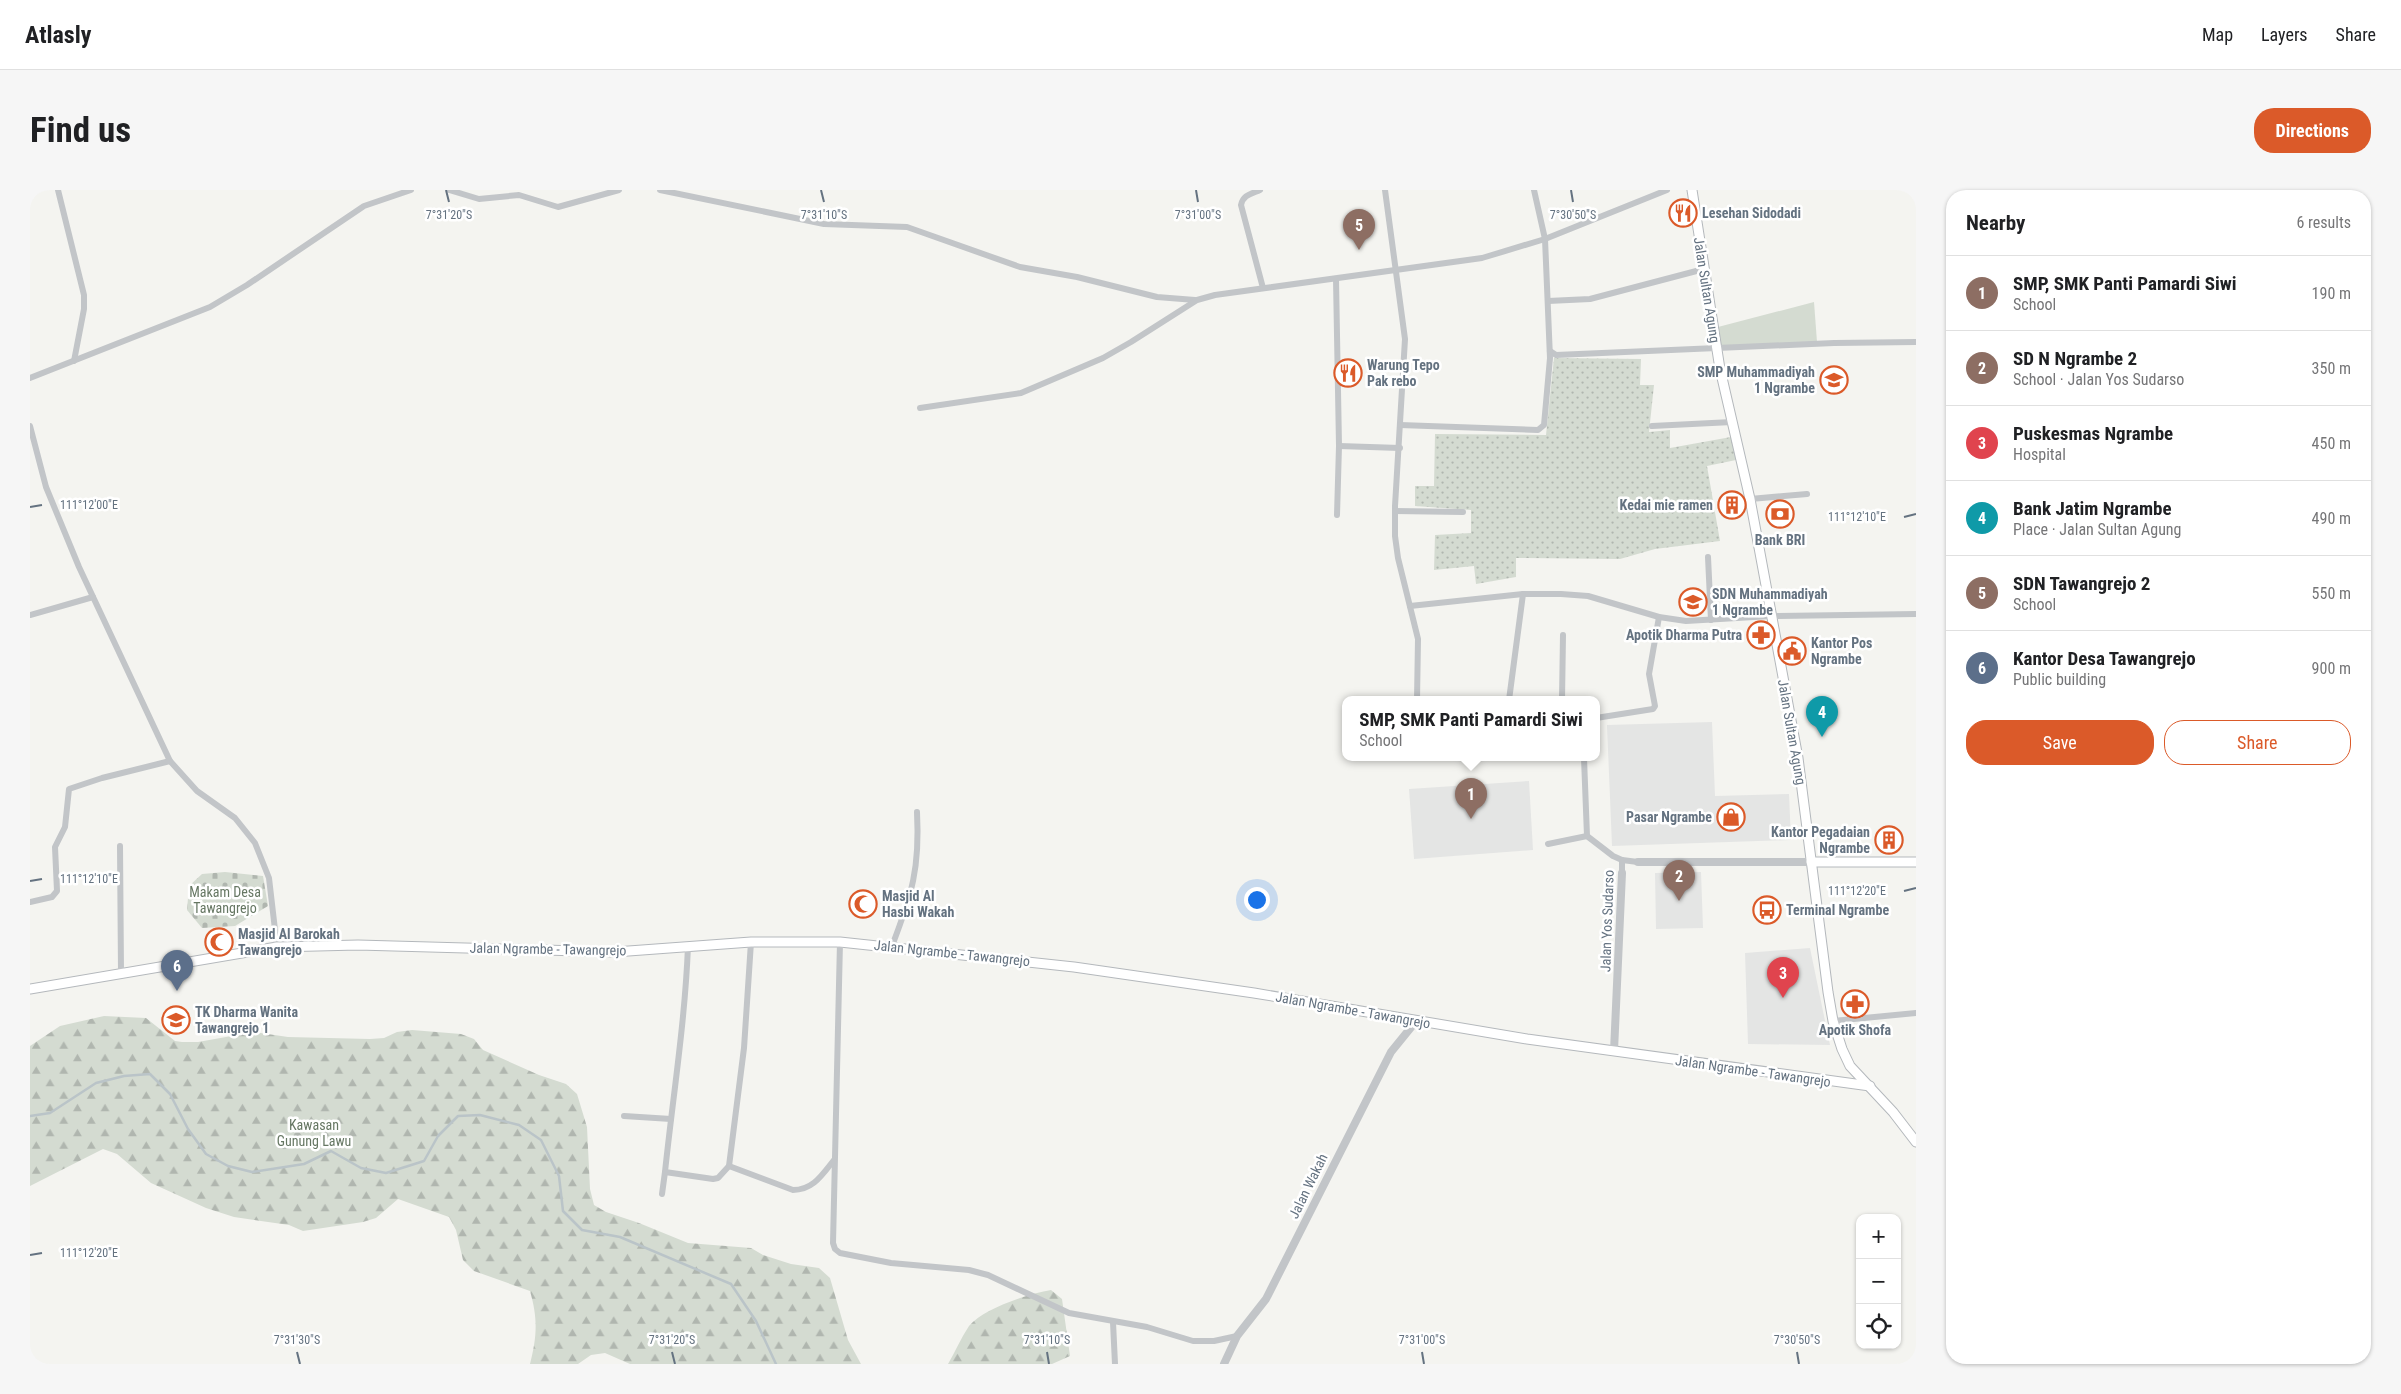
<!DOCTYPE html>
<html lang="en">
<head>
<meta charset="utf-8">
<style>
  body { margin:0; font-family:"Roboto Condensed",sans-serif; background:#f6f6f6; color:#202124 }
  .controls { position:absolute; right:15px; bottom:15px; display:grid; overflow:hidden; border-radius:10px; box-shadow:0 1px 4px #0004 }
  .controls button { width:45px; height:45px; display:grid; place-items:center; padding:0; border:0; border-bottom:1px solid #e0e0e0; background:#fff; color:#202124; font:25px sans-serif }
  .you { position:absolute; left:1226px; top:709px; width:18px; height:18px; margin:-12px; border:4px solid #fff; border-radius:50%; background:#1a73e8; box-shadow:0 0 0 8px #1a73e833 }
  .badge { display:grid; place-items:center; width:32px; height:32px; border-radius:50%; background:#db5a29; color:#fff; font-size:16px; font-weight:700 }
  .pin { position:absolute; translate:-50% -41px; filter:drop-shadow(0 1px 2px #0008) }
  .pin::after { content:''; position:absolute; top:26px; width:18px; height:15px; background:inherit; clip-path:polygon(0 0,100% 0,50% 100%) }
  .popup { position:absolute; left:1312px; top:506px; width:258px; height:65px; box-sizing:border-box; display:grid; place-content:center; border-radius:10px; background:#fff; filter:drop-shadow(0 1px 4px #0005); font-size:16px; white-space:nowrap; color:#757577 }
  .popup b { font-size:19px; color:#202124 }
  .popup::after { content:''; position:absolute; left:50%; top:100%; margin-left:-10px; border:10px solid transparent; border-top-color:#fff }
  .list { margin:0; padding:0; list-style:none }
  h2 { display:flex; justify-content:space-between; align-items:center; height:65px; margin:0; padding:0 20px; font-size:21px }
  h2 small { font-size:16px; font-weight:400; color:#757577 }
  .list li { display:grid; grid-template-columns:32px 1fr auto; gap:15px; align-items:center; box-sizing:border-box; height:75px; padding:0 20px; border-top:1px solid #e0e0e0 }
  .list b { display:block; font-size:19px; white-space:nowrap }
  .list p { margin:0; font-size:16px; white-space:nowrap; color:#757577 }
  .list em { font-size:16px; font-style:normal; color:#757577 }
  .actions { display:flex; gap:10px; padding:15px 20px }
  .actions a { flex:1; padding:11px 0; border:1px solid #db5a29; border-radius:20px; text-align:center; font-size:18px; color:#db5a29 }
  .actions .main { background:#db5a29; color:#fff }
  .icon { flex:none; width:28px; height:28px; fill:none; stroke:currentColor; stroke-width:2; stroke-linecap:round; stroke-linejoin:round }
  .map { position:relative; flex:none; width:1886px; height:1174px; overflow:hidden; border-radius:20px }
  header { display:flex; align-items:center; gap:30px; box-sizing:border-box; height:70px; padding:0 25px; background:#fff; border-bottom:1px solid #e0e0e0 }
  header strong { font-size:24px }
  nav { display:flex; gap:28px; margin-inline-start:auto; font-size:18px }
  .intro { display:flex; align-items:center; justify-content:space-between; box-sizing:border-box; height:120px; padding:0 30px }
  h1 { margin:0; font-size:35px }
  .button { padding:12px 22px; border-radius:20px; background:#db5a29; color:#fff; font-size:18px; font-weight:700 }
  main { display:flex; gap:30px; padding:0 30px }
  aside { flex:1; background:#fff; border-radius:20px; box-shadow:0 1px 4px #0004 }
  .map>svg:first-child { display:block }
  .built { fill:#e4e5e4 }
  .green { fill:url(#green-dots) }
  .forest { fill:url(#forest-firs) }
  .cemetery { fill:url(#cemetery-stones) }
  .pitch { fill:#d4dbd1 }
  .lines { fill:none; stroke-linecap:round; stroke-linejoin:round }
  .stream { stroke:#bac4c8; stroke-width:2.5 }
  .secondary-casing { stroke:#b4b8bc; stroke-width:11 }
  .minor { stroke:#c2c5c8; stroke-width:6 }
  .tertiary { stroke:#c2c5c8; stroke-width:8 }
  .secondary { stroke:#fff; stroke-width:9 }
  .ticks { fill:none; stroke:#647280; stroke-width:2 }
  .labels { text-anchor:middle; dominant-baseline:central; stroke-width:5; stroke-linejoin:round; paint-order:stroke }
  .poi-label { font-size:14px; font-weight:bold; fill:#647280; stroke:#fff; text-anchor:start }
  .street-label { font-size:14px; fill:#647280; stroke:#fff }
  .park-label { font-size:14px; fill:#667763; stroke:#fff }
  .ticks-label { font-size:12px; text-anchor:middle; fill:#647280; stroke:#fff; stroke-width:5; stroke-linejoin:round; paint-order:stroke }
</style>
</head>
<body>
<header>
<strong>Atlasly</strong>
<nav><a>Map</a><a>Layers</a><a>Share</a></nav>
</header>
<div class="intro"><h1>Find us</h1><a class="button">Directions</a></div>
<main>
<div class="map">
<svg width="1886" height="1174" viewBox="0 0 1886 1174">
  <defs>
    <pattern id="green-dots" width="8" height="8" patternUnits="userSpaceOnUse" patternTransform="scale(1.25)"><rect width="8" height="8" fill="#d4dbd1"/><path d="M2 2h.1M6 6h.1" fill="none" stroke="#b0b6af" stroke-width="1.8" stroke-linecap="round"/></pattern>
    <pattern id="forest-firs" width="22" height="20" patternUnits="userSpaceOnUse" patternTransform="scale(1.25)"><rect width="22" height="20" fill="#d4dbd1"/><path d="M5 1l3.5 6h-7zM16 11l3.5 6h-7z" fill="#b0b6af"/></pattern>
    <pattern id="cemetery-stones" width="16" height="16" patternUnits="userSpaceOnUse" patternTransform="scale(1.25)"><rect width="16" height="16" fill="#d4dbd1"/><path d="M2 7V4a2 2 0 0 1 4 0v3zM10 15v-3a2 2 0 0 1 4 0v3z" fill="#b0b6af"/></pattern>
  </defs>
  <rect width="100%" height="100%" fill="#f4f4f0"/>
  <g class="built">
    <path d="M1682,532L1685,606L1759,604L1761,650L1582,656L1577,535Z"/>
    <path d="M1499,591L1503,660L1384,669L1379,599Z"/>
    <path d="M1671,682L1673,738L1626,739L1625,683Z"/>
    <path d="M1780,758L1800,855L1718,854L1715,763Z"/>
  </g>
  <path class="green" d="M1524,168L1611,169L1610,195H1624L1619,242L1640,240V258L1701,247L1706,270L1677,276L1690,351L1625,359L1590,369L1486,368V387L1446,394L1444,376L1404,380L1405,345L1441,343V320L1385,316V296H1404L1405,244L1516,245Z"/>
  <g class="forest">
    <path d="M74,826L116,828L145,851L152,852H168L224,842L258,847L340,849L354,848L367,842L382,840L431,844L444,849L453,860L509,885L536,894L547,904L557,937L560,999L564,1015L576,1022L609,1033L658,1053L721,1058L733,1065L761,1074L789,1078L800,1088L818,1150L831,1174H600L575,1163L561,1165L548,1174H500C507,1146 508,1129 500,1101L444,1081L433,1070L426,1040L419,1027L368,1009L346,1028L333,1032L273,1041L259,1035L204,1027L176,1018L121,993L87,964L73,959L0,996V856L30,836Z"/>
    <path d="M1021,1100L1032,1109L1040,1166L1022,1174H918C925,1162 931,1148 939,1136C954,1118 998,1104 1021,1100Z"/>
  </g>
  <path class="cemetery" d="M195,682L233,686L238,716L205,736L172,738L157,720L159,696L172,684Z"/>
  <path class="pitch" d="M1784,112L1787,152L1691,157L1688,137Z"/>
  <g class="lines">
    <path class="stream" d="M0,926L20,923L66,893L94,886L120,884L140,904L158,939L176,964L198,976L222,982L274,974L301,961L331,978L356,983L394,971L408,946L428,926L450,925L489,935L511,950L529,986L533,1021L552,1040L590,1047L701,1094L726,1131L746,1174"/>
    <g class="secondary-casing">
      <g id="secondary">
        <path d="M1662,0L1690,179L1720,309L1768,568L1798,802L1803,831L1812,859L1820,876L1863,922L1886,952"/>
        <path d="M1781,672H1886"/>
        <path d="M0,799L247,757L328,755L585,762L721,752H810L1044,777L1224,803L1497,849L1840,896"/>
      </g>
    </g>
    <g class="minor">
      <path d="M28,0L54,105V119L44,171"/>
      <path d="M419,0L449,9L489,5L528,17L589,0"/>
      <path d="M630,0L794,34L877,37L990,77L1047,87L1127,107L1165,110"/>
      <path d="M1230,0C1221,4 1213,5 1211,15L1233,98"/>
      <path d="M1355,0L1375,149L1365,316V346L1368,368L1388,449L1387,510"/>
      <path d="M1306,89L1309,256L1307,325"/>
      <path d="M1518,111L1560,109L1674,79"/>
      <path d="M1520,161L1526,165L1804,153L1886,152"/>
      <path d="M0,188L180,117L217,95L334,16L381,0"/>
      <path d="M890,218L991,203L1073,168L1101,152L1167,110L1185,105L1452,68L1515,49L1637,0"/>
      <path d="M1370,235L1508,240L1514,235L1520,168L1515,49L1504,0"/>
      <path d="M0,236L16,297L49,377L140,571L167,601L205,628L225,653L239,688L247,757"/>
      <path d="M1622,236L1702,232"/>
      <path d="M1309,256L1370,258"/>
      <path d="M1720,309L1777,304"/>
      <path d="M1365,321L1433,322"/>
      <path d="M1678,367L1681,430"/>
      <path d="M1380,416L1493,404H1531L1558,406L1629,427L1656,431L1741,426L1886,424"/>
      <path d="M0,425L63,407"/>
      <path d="M1479,510L1493,404"/>
      <path d="M1532,510L1533,445"/>
      <path d="M1566,528L1623,519L1625,516L1619,484L1629,427"/>
      <path d="M1554,568L1557,646L1583,666L1592,670"/>
      <path d="M1518,654L1557,646"/>
      <path d="M90,656L91,782"/>
      <path d="M1592,683V670L1608,672"/>
      <path d="M0,712L22,707L27,701L25,657L35,637L39,599L72,588L140,571"/>
      <path d="M810,752L803,1053L805,1059L810,1063L861,1073L939,1080L958,1085L1039,1123L1117,1137L1163,1151H1184L1207,1146"/>
      <path d="M658,756C655,832 643,906 635,982L683,989L688,988L699,976L714,858L721,752"/>
      <path d="M862,756C882,704 890,678 887,622"/>
      <path d="M1803,831L1886,823"/>
      <path d="M594,926L641,929"/>
      <path d="M699,976L763,1000C783,1000 792,985 804,970"/>
      <path d="M632,1004L635,982"/>
      <path d="M1083,1132L1085,1174"/>
    </g>
    <g class="tertiary">
      <path d="M1608,672H1781"/>
      <path d="M1584,861L1592,683"/>
      <path d="M1194,1174L1207,1146L1236,1109L1361,862L1387,830"/>
    </g>
    <use href="#secondary" class="secondary"/>
  </g>
  <path class="ticks" d="M416,0L419,12M791,0L794,12M1166,0L1168,12M1541,0L1543,12M0,317L12,315M1874,327L1886,324M0,691L12,689M1874,701L1886,698M0,1065L12,1063M267,1162L270,1174M642,1162L645,1174M1017,1162L1019,1174M1392,1162L1394,1174M1767,1162L1769,1174"/>
  <defs>
    <g id="restaurant-ring" transform="scale(1.4375)"><circle r="9.5" fill="#fff" stroke="#db5a29" stroke-width="1.5"/><path d="M-5-6h1v4h1v-4h1v4h1v-4h1v5L-1.5 .5V6h-2V.5L-5-1ZM5-6V6H3V1.5H1.5Q1.5-4 5-6Z" fill="#db5a29"/></g>
    <g id="school-ring" transform="scale(1.4375)"><circle r="9.5" fill="#fff" stroke="#db5a29" stroke-width="1.5"/><path d="M0-5L7-2L0 1L-7-2ZM-4 1L0 2.5L4 1V4Q0 6-4 4Z" fill="#db5a29"/></g>
    <g id="building-ring" transform="scale(1.4375)"><circle r="9.5" fill="#fff" stroke="#db5a29" stroke-width="1.5"/><path d="M-4-6H4V6H1V3H-1V6H-4ZM-2.5-4.3h1.7v1.8h-1.7ZM.8-4.3h1.7v1.8H.8ZM-2.5-1h1.7V.8h-1.7ZM.8-1h1.7V.8H.8Z" fill="#db5a29"/></g>
    <g id="bank-ring" transform="scale(1.4375)"><circle r="9.5" fill="#fff" stroke="#db5a29" stroke-width="1.5"/><path d="M-6-4H6V4H-6ZM0-2.3a2.3 2.3 0 1 0 0 4.6a2.3 2.3 0 1 0 0-4.6Z" fill="#db5a29"/></g>
    <g id="pharmacy-ring" transform="scale(1.4375)"><circle r="9.5" fill="#fff" stroke="#db5a29" stroke-width="1.5"/><path d="M-2-6h4v4h4v4h-4v4h-4v-4h-4v-4h4Z" fill="#db5a29"/></g>
    <g id="civic-ring" transform="scale(1.4375)"><circle r="9.5" fill="#fff" stroke="#db5a29" stroke-width="1.5"/><path d="M-.6-6.5H3V-4.5H.6V-3L4-1V1h2V6H-6V1h2V-1L-.6-3ZM-1.2 2.5V6h2.4V2.5Z" fill="#db5a29"/></g>
    <g id="shop-ring" transform="scale(1.4375)"><circle r="9.5" fill="#fff" stroke="#db5a29" stroke-width="1.5"/><path d="M-5-2.5h2.3a2.7 3.5 0 0 1 5.4 0H5L5.5 6h-11ZM-1.5-2.5h3a1.5 2.3 0 0 0-3 0Z" fill="#db5a29"/></g>
    <g id="mosque-ring" transform="scale(1.4375)"><circle r="9.5" fill="#fff" stroke="#db5a29" stroke-width="1.5"/><path d="M3.5-4.9A6 6 0 1 0 3.5 4.9A5 5 0 1 1 3.5-4.9Z" fill="#db5a29"/></g>
    <g id="bus-ring" transform="scale(1.4375)"><circle r="9.5" fill="#fff" stroke="#db5a29" stroke-width="1.5"/><path d="M-5-6H5V4H4V6H2V4H-2V6H-4V4H-5ZM-3.5-4V0h7V-4ZM-3.5 1.2v1.5H-2V1.2ZM2 1.2v1.5H3.5V1.2Z" fill="#db5a29"/></g>
  </defs>
  <g fill-rule="evenodd">
    <use href="#restaurant-ring" x="1653" y="23"/>
    <use href="#restaurant-ring" x="1318" y="183"/>
    <use href="#school-ring" x="1804" y="190"/>
    <use href="#building-ring" x="1702" y="315"/>
    <use href="#bank-ring" x="1750" y="324"/>
    <use href="#school-ring" x="1663" y="412"/>
    <use href="#pharmacy-ring" x="1731" y="445"/>
    <use href="#civic-ring" x="1762" y="461"/>
    <use href="#shop-ring" x="1701" y="627"/>
    <use href="#building-ring" x="1859" y="650"/>
    <use href="#mosque-ring" x="833" y="714"/>
    <use href="#bus-ring" x="1737" y="720"/>
    <use href="#mosque-ring" x="189" y="752"/>
    <use href="#pharmacy-ring" x="1825" y="814"/>
    <use href="#school-ring" x="146" y="830"/>
  </g>
  <g class="labels">
    <g class="poi-label">
      <text x="1672" y="23">Lesehan Sidodadi</text>
      <text x="1337" y="175">Warung Tepo<tspan x="1337" dy="16">Pak rebo</tspan></text>
      <text x="1785" y="182" text-anchor="end">SMP Muhammadiyah<tspan x="1785" dy="16">1 Ngrambe</tspan></text>
      <text x="1683" y="315" text-anchor="end">Kedai mie ramen</text>
      <text x="1750" y="350" text-anchor="middle">Bank BRI</text>
      <text x="1682" y="404">SDN Muhammadiyah<tspan x="1682" dy="16">1 Ngrambe</tspan></text>
      <text x="1712" y="445" text-anchor="end">Apotik Dharma Putra</text>
      <text x="1781" y="453">Kantor Pos<tspan x="1781" dy="16">Ngrambe</tspan></text>
      <text x="1682" y="627" text-anchor="end">Pasar Ngrambe</text>
      <text x="1840" y="642" text-anchor="end">Kantor Pegadaian<tspan x="1840" dy="16">Ngrambe</tspan></text>
      <text x="852" y="706">Masjid Al<tspan x="852" dy="16">Hasbi Wakah</tspan></text>
      <text x="1756" y="720">Terminal Ngrambe</text>
      <text x="208" y="744">Masjid Al Barokah<tspan x="208" dy="16">Tawangrejo</tspan></text>
      <text x="165" y="822">TK Dharma Wanita<tspan x="165" dy="16">Tawangrejo 1</tspan></text>
      <text x="1825" y="840" text-anchor="middle">Apotik Shofa</text>
    </g>
    <g class="street-label">
      <text transform="translate(1677 100) rotate(81)">Jalan Sultan Agung</text>
      <text transform="translate(1762 542) rotate(80)">Jalan Sultan Agung</text>
      <text transform="translate(1577 731) rotate(-88)">Jalan Yos Sudarso</text>
      <text transform="translate(518 759) rotate(1)">Jalan Ngrambe - Tawangrejo</text>
      <text transform="translate(922 763) rotate(6)">Jalan Ngrambe - Tawangrejo</text>
      <text transform="translate(1323 820) rotate(10)">Jalan Ngrambe - Tawangrejo</text>
      <text transform="translate(1723 881) rotate(8)">Jalan Ngrambe - Tawangrejo</text>
      <text transform="translate(1278 996) rotate(-64)">Jalan Wakah</text>
    </g>
    <g class="park-label">
      <text x="195" y="702">Makam Desa<tspan x="195" dy="16">Tawangrejo</tspan></text>
      <text x="284" y="935">Kawasan<tspan x="284" dy="16">Gunung Lawu</tspan></text>
    </g>
  </g>
  <g class="ticks-label">
    <text x="419" y="29">7°31'20"S</text>
    <text x="794" y="29">7°31'10"S</text>
    <text x="1168" y="29">7°31'00"S</text>
    <text x="1543" y="29">7°30'50"S</text>
    <text x="59" y="319">111°12'00"E</text>
    <text x="1827" y="331">111°12'10"E</text>
    <text x="59" y="693">111°12'10"E</text>
    <text x="1827" y="705">111°12'20"E</text>
    <text x="59" y="1067">111°12'20"E</text>
    <text x="267" y="1154">7°31'30"S</text>
    <text x="642" y="1154">7°31'20"S</text>
    <text x="1017" y="1154">7°31'10"S</text>
    <text x="1392" y="1154">7°31'00"S</text>
    <text x="1767" y="1154">7°30'50"S</text>
  </g>
</svg>
<div class="controls">
<button>+</button>
<button>−</button>
<button><svg class="icon" aria-label="locate" viewBox="0 0 24 24"><circle cx="12" cy="12" r="6"/><path d="M12 2v4M12 18v4M2 12h4M18 12h4"/></svg></button>
</div>
<div class="you"></div>
<div class="pin badge" style="left:1441px;top:629px;background:#8d6e63">1</div>
<div class="popup"><b>SMP, SMK Panti Pamardi Siwi</b>School</div>
<div class="pin badge" style="left:1649px;top:711px;background:#8d6e63">2</div>
<div class="pin badge" style="left:1753px;top:808px;background:#e0444e">3</div>
<div class="pin badge" style="left:1792px;top:547px;background:#0f9aa8">4</div>
<div class="pin badge" style="left:1329px;top:60px;background:#8d6e63">5</div>
<div class="pin badge" style="left:147px;top:801px;background:#5c6f8a">6</div>
</div>
<aside>
<h2>Nearby<small>6 results</small></h2>
<ul class="list">
<li><span class="badge" style="background:#8d6e63">1</span><div><b>SMP, SMK Panti Pamardi Siwi</b><p>School</p></div><em>190 m</em></li>
<li><span class="badge" style="background:#8d6e63">2</span><div><b>SD N Ngrambe 2</b><p>School · Jalan Yos Sudarso</p></div><em>350 m</em></li>
<li><span class="badge" style="background:#e0444e">3</span><div><b>Puskesmas Ngrambe</b><p>Hospital</p></div><em>450 m</em></li>
<li><span class="badge" style="background:#0f9aa8">4</span><div><b>Bank Jatim Ngrambe</b><p>Place · Jalan Sultan Agung</p></div><em>490 m</em></li>
<li><span class="badge" style="background:#8d6e63">5</span><div><b>SDN Tawangrejo 2</b><p>School</p></div><em>550 m</em></li>
<li><span class="badge" style="background:#5c6f8a">6</span><div><b>Kantor Desa Tawangrejo</b><p>Public building</p></div><em>900 m</em></li>
</ul>
<div class="actions"><a class="main">Save</a><a>Share</a></div>
</aside>
</main>
</body>
</html>
